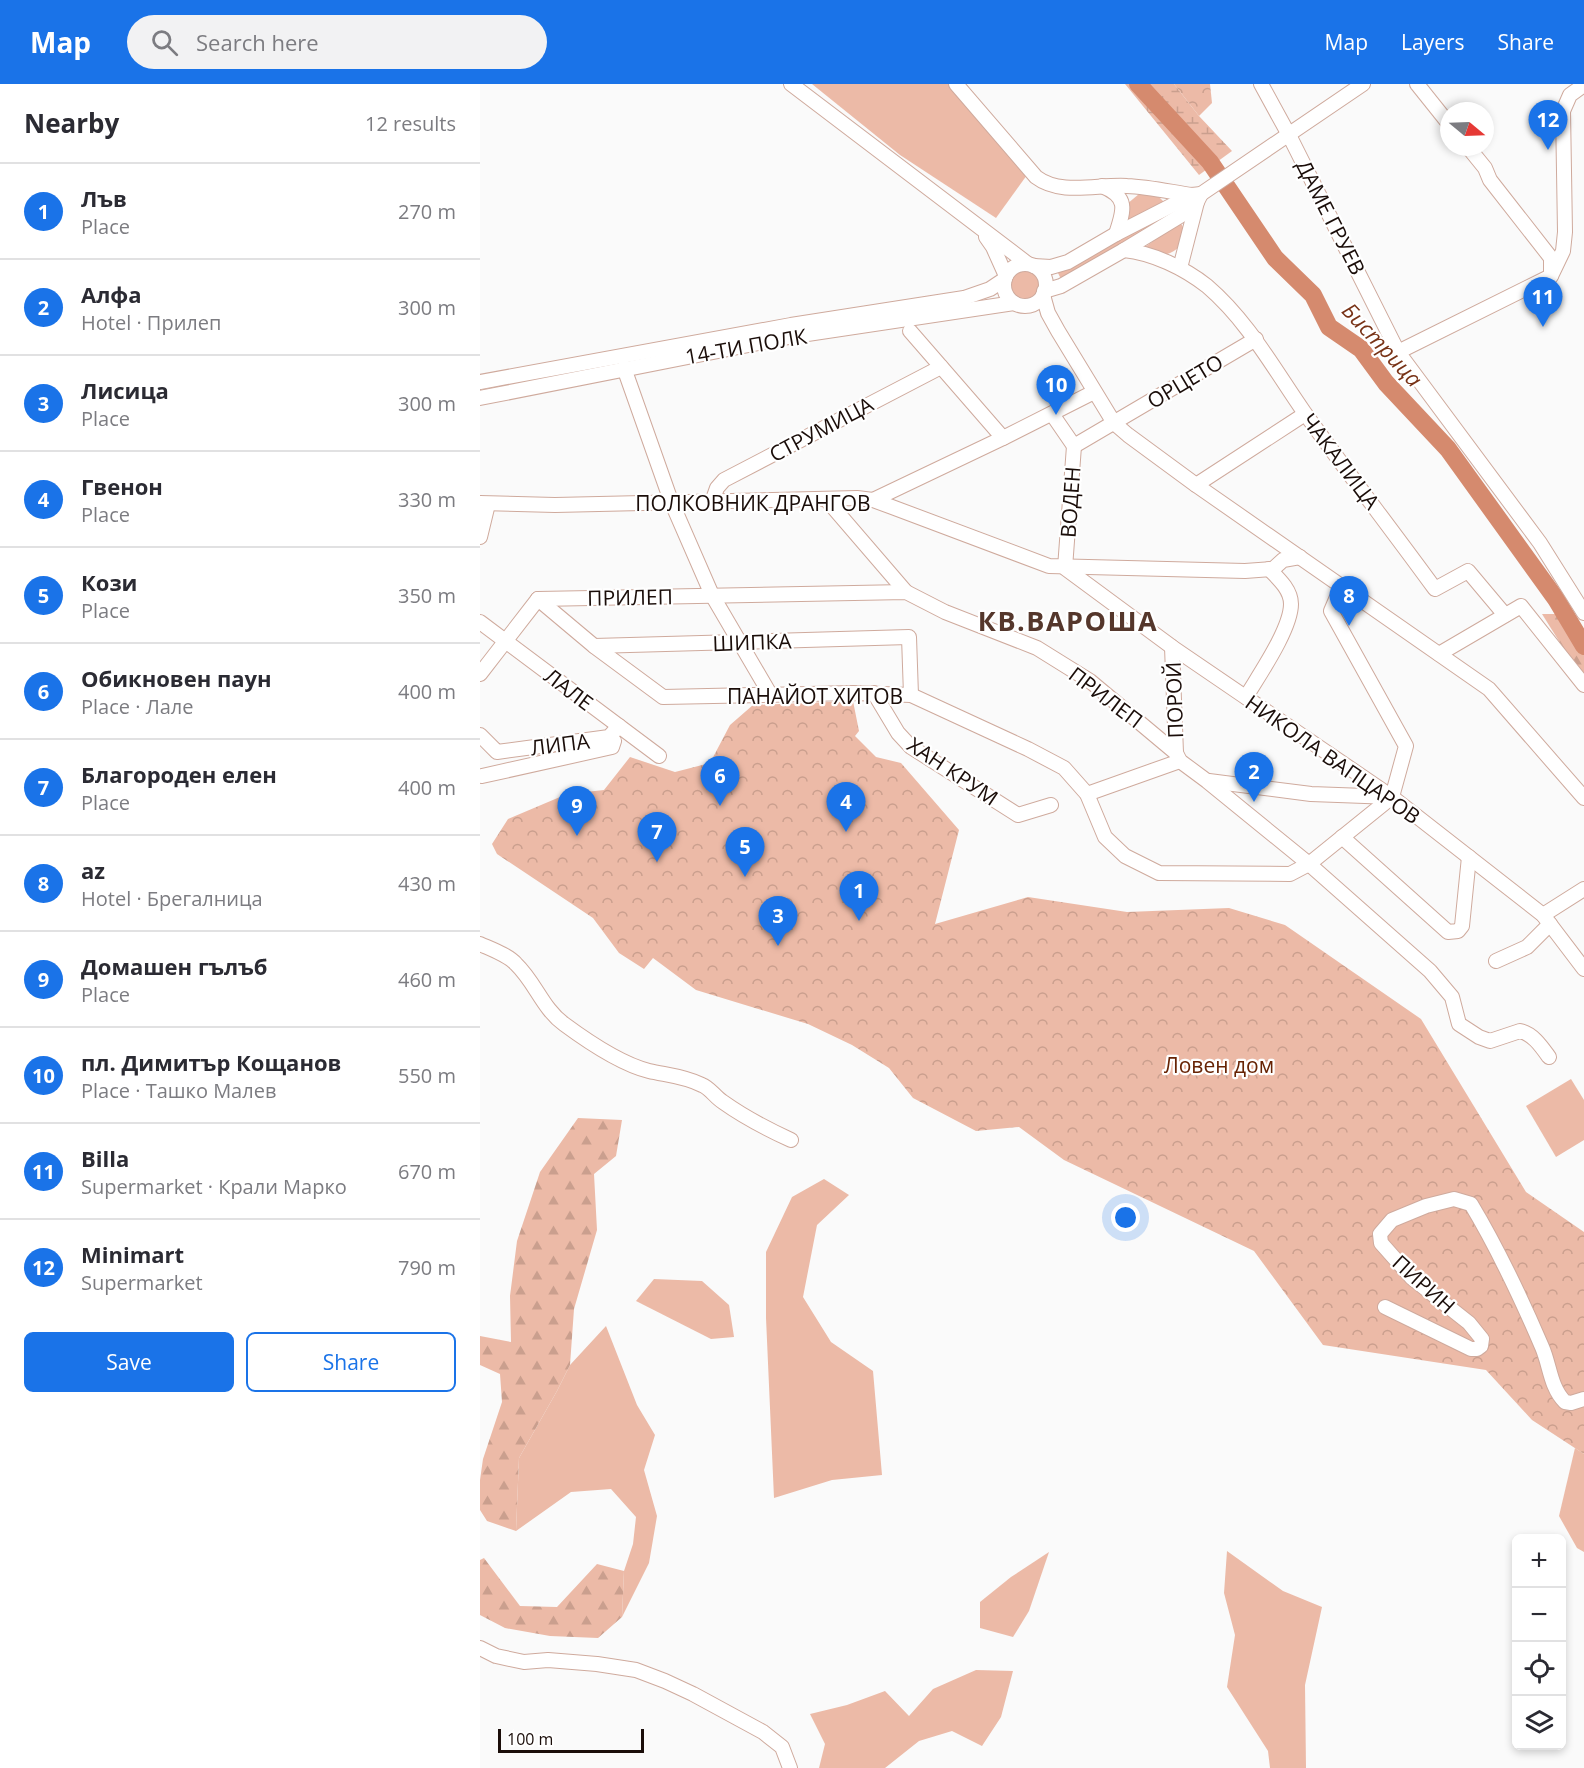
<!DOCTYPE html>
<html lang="en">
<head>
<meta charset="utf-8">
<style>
  body { margin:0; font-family:"Open Sans",sans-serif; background:#f2f2f3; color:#2b2b33 }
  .controls { position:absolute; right:18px; bottom:18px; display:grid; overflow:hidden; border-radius:9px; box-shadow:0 3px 9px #0003 }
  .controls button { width:54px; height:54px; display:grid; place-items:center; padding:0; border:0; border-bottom:2px solid #e1e1e2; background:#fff; color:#2b2b33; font:30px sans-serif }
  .compass { position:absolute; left:960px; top:18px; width:54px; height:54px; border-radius:50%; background:#fff; box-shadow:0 3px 9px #0003; rotate:109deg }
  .scale { position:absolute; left:18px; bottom:15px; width:146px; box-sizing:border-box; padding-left:6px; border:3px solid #1a0d09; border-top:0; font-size:16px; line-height:21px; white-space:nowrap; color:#1a0d09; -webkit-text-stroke:4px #fff; paint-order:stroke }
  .you { position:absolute; left:646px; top:1134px; width:21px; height:21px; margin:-15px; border:4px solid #fff; border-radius:50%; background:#1a73e8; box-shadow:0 0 0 9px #1a73e833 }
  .badge { display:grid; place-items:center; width:39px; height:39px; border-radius:50%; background:#1a73e8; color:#fff; font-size:20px; font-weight:700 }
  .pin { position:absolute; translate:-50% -50px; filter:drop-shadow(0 2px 3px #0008) }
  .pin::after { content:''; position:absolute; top:32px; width:21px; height:18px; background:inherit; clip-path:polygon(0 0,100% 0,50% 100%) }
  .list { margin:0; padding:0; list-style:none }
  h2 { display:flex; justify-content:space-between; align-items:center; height:78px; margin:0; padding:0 24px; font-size:26px }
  h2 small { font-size:20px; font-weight:400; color:#7c7c81 }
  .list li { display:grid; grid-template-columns:39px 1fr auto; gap:18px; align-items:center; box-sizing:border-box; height:96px; padding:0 24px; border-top:2px solid #e1e1e2 }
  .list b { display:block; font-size:22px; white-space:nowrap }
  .list p { margin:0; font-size:20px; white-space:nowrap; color:#7c7c81 }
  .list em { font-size:20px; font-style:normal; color:#7c7c81 }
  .actions { display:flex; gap:12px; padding:18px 24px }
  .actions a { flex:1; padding:14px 0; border:2px solid #1a73e8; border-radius:9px; text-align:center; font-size:21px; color:#1a73e8 }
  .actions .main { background:#1a73e8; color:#fff }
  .icon { flex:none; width:33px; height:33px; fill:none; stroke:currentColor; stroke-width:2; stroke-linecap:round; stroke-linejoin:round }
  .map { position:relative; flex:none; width:1104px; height:1684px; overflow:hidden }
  header { display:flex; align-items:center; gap:36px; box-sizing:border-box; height:84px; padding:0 30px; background:#1a73e8; color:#fff }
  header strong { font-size:28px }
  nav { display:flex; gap:33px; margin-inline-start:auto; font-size:21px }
  .search { width:420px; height:54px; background:#f2f2f3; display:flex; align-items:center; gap:15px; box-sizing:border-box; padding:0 21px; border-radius:33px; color:#7c7c81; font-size:22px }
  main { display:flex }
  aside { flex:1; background:#fff }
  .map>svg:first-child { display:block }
  .green { fill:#ecbaa7 }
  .forest { fill:url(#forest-firs) }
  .wetland { fill:url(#wetland-marsh) }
  .park { fill:url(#park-crowns) }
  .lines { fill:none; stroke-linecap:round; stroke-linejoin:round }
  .river { stroke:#d58a6e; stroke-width:18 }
  .minor-casing { stroke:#cfaa9d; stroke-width:16 }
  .minor { stroke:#fff; stroke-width:14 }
  .labels { text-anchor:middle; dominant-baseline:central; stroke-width:4.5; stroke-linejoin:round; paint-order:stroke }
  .street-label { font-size:21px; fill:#1a0d09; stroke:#fff }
  .park-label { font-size:21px; fill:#672304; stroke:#fff }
  .water-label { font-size:22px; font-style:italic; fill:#783317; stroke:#fff }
  .district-label { font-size:27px; font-weight:bold; letter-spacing:1.5px; fill:#55372c; stroke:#fff }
</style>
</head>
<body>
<header>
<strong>Map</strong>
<div class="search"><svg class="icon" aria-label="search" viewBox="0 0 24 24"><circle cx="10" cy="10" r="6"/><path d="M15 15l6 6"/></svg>Search here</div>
<nav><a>Map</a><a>Layers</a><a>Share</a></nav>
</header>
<main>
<aside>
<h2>Nearby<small>12 results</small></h2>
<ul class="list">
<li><span class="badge">1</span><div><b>Лъв</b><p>Place</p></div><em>270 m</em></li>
<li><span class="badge">2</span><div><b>Алфа</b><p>Hotel · Прилеп</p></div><em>300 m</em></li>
<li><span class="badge">3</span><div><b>Лисица</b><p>Place</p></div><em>300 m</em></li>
<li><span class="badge">4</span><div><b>Гвенон</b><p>Place</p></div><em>330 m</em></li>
<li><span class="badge">5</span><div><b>Кози</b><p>Place</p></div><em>350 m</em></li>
<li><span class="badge">6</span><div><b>Обикновен паун</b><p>Place · Лале</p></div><em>400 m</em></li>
<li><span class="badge">7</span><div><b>Благороден елен</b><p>Place</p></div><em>400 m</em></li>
<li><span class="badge">8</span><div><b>az</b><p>Hotel · Брегалница</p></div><em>430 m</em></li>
<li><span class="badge">9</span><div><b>Домашен гълъб</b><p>Place</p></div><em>460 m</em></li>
<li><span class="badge">10</span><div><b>пл. Димитър Кощанов</b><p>Place · Ташко Малев</p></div><em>550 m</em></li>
<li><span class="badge">11</span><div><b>Billa</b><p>Supermarket · Крали Марко</p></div><em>670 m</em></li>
<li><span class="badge">12</span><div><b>Minimart</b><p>Supermarket</p></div><em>790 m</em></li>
</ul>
<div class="actions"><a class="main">Save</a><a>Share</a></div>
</aside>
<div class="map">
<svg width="1104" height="1684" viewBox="0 0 1104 1684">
  <defs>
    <pattern id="forest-firs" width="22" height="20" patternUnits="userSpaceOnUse" patternTransform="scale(1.5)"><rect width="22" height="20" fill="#ecbaa7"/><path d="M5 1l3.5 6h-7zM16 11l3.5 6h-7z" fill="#ca9f8e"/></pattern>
    <pattern id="wetland-marsh" width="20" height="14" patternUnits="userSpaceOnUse" patternTransform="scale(1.5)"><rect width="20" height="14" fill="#ecbaa7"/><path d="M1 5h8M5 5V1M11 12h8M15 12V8" fill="none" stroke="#ca9f8e"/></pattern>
    <pattern id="park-crowns" width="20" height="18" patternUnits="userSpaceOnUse" patternTransform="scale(1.5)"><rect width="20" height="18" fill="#ecbaa7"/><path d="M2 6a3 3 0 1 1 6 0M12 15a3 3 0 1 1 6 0" fill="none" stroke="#ca9f8e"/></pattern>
  </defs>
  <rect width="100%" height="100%" fill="#fafafa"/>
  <g class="green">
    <path d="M332,0H470L547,91L516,134L420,71Z"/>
    <path d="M659,110L677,111L685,119L647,141V120Z"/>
    <path d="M692,127L694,129L582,197L576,185L606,175Z"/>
    <path d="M700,138C716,160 683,183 665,163Z"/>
    <circle cx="545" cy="200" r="16"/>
    <path d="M1091,995L1104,1016V1056L1076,1073L1046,1022Z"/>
    <path d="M344,1095L369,1111L337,1141L323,1213L351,1258L393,1287L402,1391L352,1396L294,1414L286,1234V1168L312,1113Z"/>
    <path d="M174,1195L222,1197L249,1221L254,1253L231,1255L156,1217Z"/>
    <path d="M126,1242L157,1321L175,1351L164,1386L177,1432L169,1479L142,1533L144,1487L153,1460L156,1433L131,1405L91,1408L36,1447L39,1374L77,1307L90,1281Z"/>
    <path d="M1095,1364L1104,1370V1468L1097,1464L1079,1432Z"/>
    <path d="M747,1467L803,1507L842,1523L825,1601L826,1684H790L788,1667L747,1603L755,1551L744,1509Z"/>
    <path d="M569,1468L549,1527L533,1553L500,1544V1518L531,1493Z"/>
    <path d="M496,1586L533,1587L521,1633L502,1662L472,1647L439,1657L405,1684H339L345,1660L330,1630L367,1621L405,1607L429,1632L453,1605Z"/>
  </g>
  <g class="forest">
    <path d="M1062,530H1081L1104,557V597Z"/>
    <path d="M98,1034L142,1036L136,1072L114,1090L117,1146L94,1225L90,1281L77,1307L39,1374L36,1447L7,1437L0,1426V1396L3,1375L22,1318L20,1290L0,1281V1252L31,1258L30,1212L37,1157L60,1088Z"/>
    <path d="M4,1474L40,1522L77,1523L117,1480L144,1487L142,1533L118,1554L70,1552L25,1544L0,1531V1476Z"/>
  </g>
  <path class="wetland" d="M645,0H694L719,32L752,67L719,91Z"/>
  <g class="park">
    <path d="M694,0H730L732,19L719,32Z"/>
    <path d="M373,617L379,647L375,652L396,673L421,679L479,746L455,840L548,813L647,828L749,824L805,841L941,935L1046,1108L1104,1148V1370L1052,1336L1006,1286L843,1261L774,1167L584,1076L539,1043L496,1047L433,1014L409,984L372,961L328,940L216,906L173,874L164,885L139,869L113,834L17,770L12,760L28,735L87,710L124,706L150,673L195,688L230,679L250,641L273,621Z"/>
  </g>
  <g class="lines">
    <path class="river" d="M658,0L730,78L795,174L833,211L849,243L881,265L906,299L968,365L1076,515L1104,562"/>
    <g class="minor-casing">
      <g id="minor">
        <path d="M311,0L548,180"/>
        <path d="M476,0L556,93C581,112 618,100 647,102C669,103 691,108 712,111"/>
        <path d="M781,0L809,51L918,268L1060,459L1104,529"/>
        <path d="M937,0L969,40"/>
        <path d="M988,63L1005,84L1010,96L1071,174V190"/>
        <path d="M622,102C649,113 644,126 636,150"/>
        <path d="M506,153L513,163L526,192"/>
        <path d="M644,166C673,169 704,184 727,202C768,237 794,285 824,328C867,388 912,446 955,505L988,487L1025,531"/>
        <circle cx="545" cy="201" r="21"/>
        <path d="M554,182L571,183L588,178L636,150L712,111L721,110L883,0"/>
        <path d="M700,184L717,118"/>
        <path d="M1071,192L1083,167L1085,148L1083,27L1090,11L1104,1"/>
        <path d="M564,207L581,202L644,166L700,132L717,118L721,110"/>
        <path d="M563,211L568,229L578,247L634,339L648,351L716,401L1009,605L1104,714"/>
        <path d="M430,247L523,354"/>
        <path d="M918,268L1071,192"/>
        <path d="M144,284L191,417L232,511L290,610"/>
        <path d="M0,298L311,241L484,214L510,205L525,195"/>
        <path d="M0,314L314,252L534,219"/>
        <path d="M572,330L594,362"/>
        <path d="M594,362L585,484L692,563L912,713L1063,831L1104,885"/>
        <path d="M594,362L776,255"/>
        <path d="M716,401L825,330"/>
        <path d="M346,415L426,508"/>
        <path d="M393,416L523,354L614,308"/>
        <path d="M232,418L237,404L244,396L461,283"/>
        <path d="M0,419L75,421L377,414L393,416L412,423L569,482L765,487L793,485L803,476L820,473"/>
        <path d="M0,453L8,420"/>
        <path d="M857,513L851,527L926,662L912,713"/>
        <path d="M58,515L426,508L465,528L557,564L610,597L696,669L700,677L727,697L829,780L950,887L972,913L979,940L999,953L1010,957L1040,947C1053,950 1061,962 1069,973"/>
        <path d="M58,515L114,562L183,613L373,609L431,611L548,665L584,684L607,710L625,753L645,772L679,789L810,790L829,780L912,713"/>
        <path d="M0,538L179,672"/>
        <path d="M114,562L429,553L431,611"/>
        <path d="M692,563L696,669"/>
        <path d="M959,570L1041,522L1104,601"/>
        <path d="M0,590L58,515"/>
        <path d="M394,609L418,649L431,663L538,731L571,721"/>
        <path d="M766,613C779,591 811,545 811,520C811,506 799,495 789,485"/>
        <path d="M0,651L17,668L129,653L139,642"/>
        <path d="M2,692L132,663L134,657L129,653"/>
        <path d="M729,697L831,710L912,713"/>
        <path d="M607,710L700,677"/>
        <path d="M862,753L968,848L978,847L982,842L989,773"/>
        <path d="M1063,831L1104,805"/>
        <path d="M0,860C11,865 28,871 36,880C55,898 63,925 84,940C107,957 141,980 169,987C186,991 204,992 222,1001C230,1004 235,1013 243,1018C264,1033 287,1045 311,1056"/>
        <path d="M1016,877L1047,863L1070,840"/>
        <path d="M905,1223L991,1265H997L1001,1262L1002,1255L989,1239L932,1194L901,1159L900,1150L912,1136L946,1122L974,1115L991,1120C1018,1165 1041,1214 1062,1263C1070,1281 1070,1303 1085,1318L1091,1319L1104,1315"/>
        <path d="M0,1564L16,1572L44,1578L68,1576L117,1580L156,1586L185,1597L213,1610L283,1648L302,1663L310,1684"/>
      </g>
    </g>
    <use href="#minor" class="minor"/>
  </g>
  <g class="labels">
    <g class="street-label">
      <text transform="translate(851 133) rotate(63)">ДАМЕ ГРУЕВ</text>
      <text transform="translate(266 262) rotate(-10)">14-ТИ ПОЛК</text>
      <text transform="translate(705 297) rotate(-31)">ОРЦЕТО</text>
      <text transform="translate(341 345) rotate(-28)">СТРУМИЦА</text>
      <text transform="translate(861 377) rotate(53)">ЧАКАЛИЦА</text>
      <text transform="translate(590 418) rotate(-86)">ВОДЕН</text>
      <text x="273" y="419">ПОЛКОВНИК ДРАНГОВ</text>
      <text transform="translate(150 513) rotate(-1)">ПРИЛЕП</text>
      <text transform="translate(272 558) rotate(-2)">ШИПКА</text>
      <text transform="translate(89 605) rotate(37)">ЛАЛЕ</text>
      <text x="335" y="612">ПАНАЙОТ ХИТОВ</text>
      <text transform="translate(626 613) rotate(37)">ПРИЛЕП</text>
      <text transform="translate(694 616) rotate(-92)">ПОРОЙ</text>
      <text transform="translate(80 660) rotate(-7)">ЛИПА</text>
      <text transform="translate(853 675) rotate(35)">НИКОЛА ВАПЦАРОВ</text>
      <text transform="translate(473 687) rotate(34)">ХАН КРУМ</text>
      <text transform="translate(944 1200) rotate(42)">ПИРИН</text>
    </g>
    <g class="park-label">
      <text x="739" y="981">Ловен дом</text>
    </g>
    <g class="water-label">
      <text transform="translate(903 260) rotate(47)">Бистрица</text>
    </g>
    <g class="district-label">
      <text x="588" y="536">КВ.ВАРОША</text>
    </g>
  </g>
</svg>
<div class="controls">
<button>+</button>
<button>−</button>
<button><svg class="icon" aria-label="locate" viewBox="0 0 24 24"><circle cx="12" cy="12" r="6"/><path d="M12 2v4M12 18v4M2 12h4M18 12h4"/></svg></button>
<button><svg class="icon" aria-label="layers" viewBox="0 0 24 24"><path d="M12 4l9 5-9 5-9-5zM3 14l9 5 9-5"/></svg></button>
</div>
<svg class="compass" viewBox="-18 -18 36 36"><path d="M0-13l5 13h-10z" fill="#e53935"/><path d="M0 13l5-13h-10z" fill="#7c7c81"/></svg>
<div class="scale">100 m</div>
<div class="you"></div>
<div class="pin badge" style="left:379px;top:837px">1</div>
<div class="pin badge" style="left:774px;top:718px">2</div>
<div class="pin badge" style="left:298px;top:862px">3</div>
<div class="pin badge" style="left:366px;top:748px">4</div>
<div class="pin badge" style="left:265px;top:793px">5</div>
<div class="pin badge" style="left:240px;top:722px">6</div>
<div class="pin badge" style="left:177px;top:778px">7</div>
<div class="pin badge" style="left:869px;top:542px">8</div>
<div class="pin badge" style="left:97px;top:752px">9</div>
<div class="pin badge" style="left:576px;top:331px">10</div>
<div class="pin badge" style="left:1063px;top:243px">11</div>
<div class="pin badge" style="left:1068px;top:66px">12</div>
</div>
</main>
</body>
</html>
